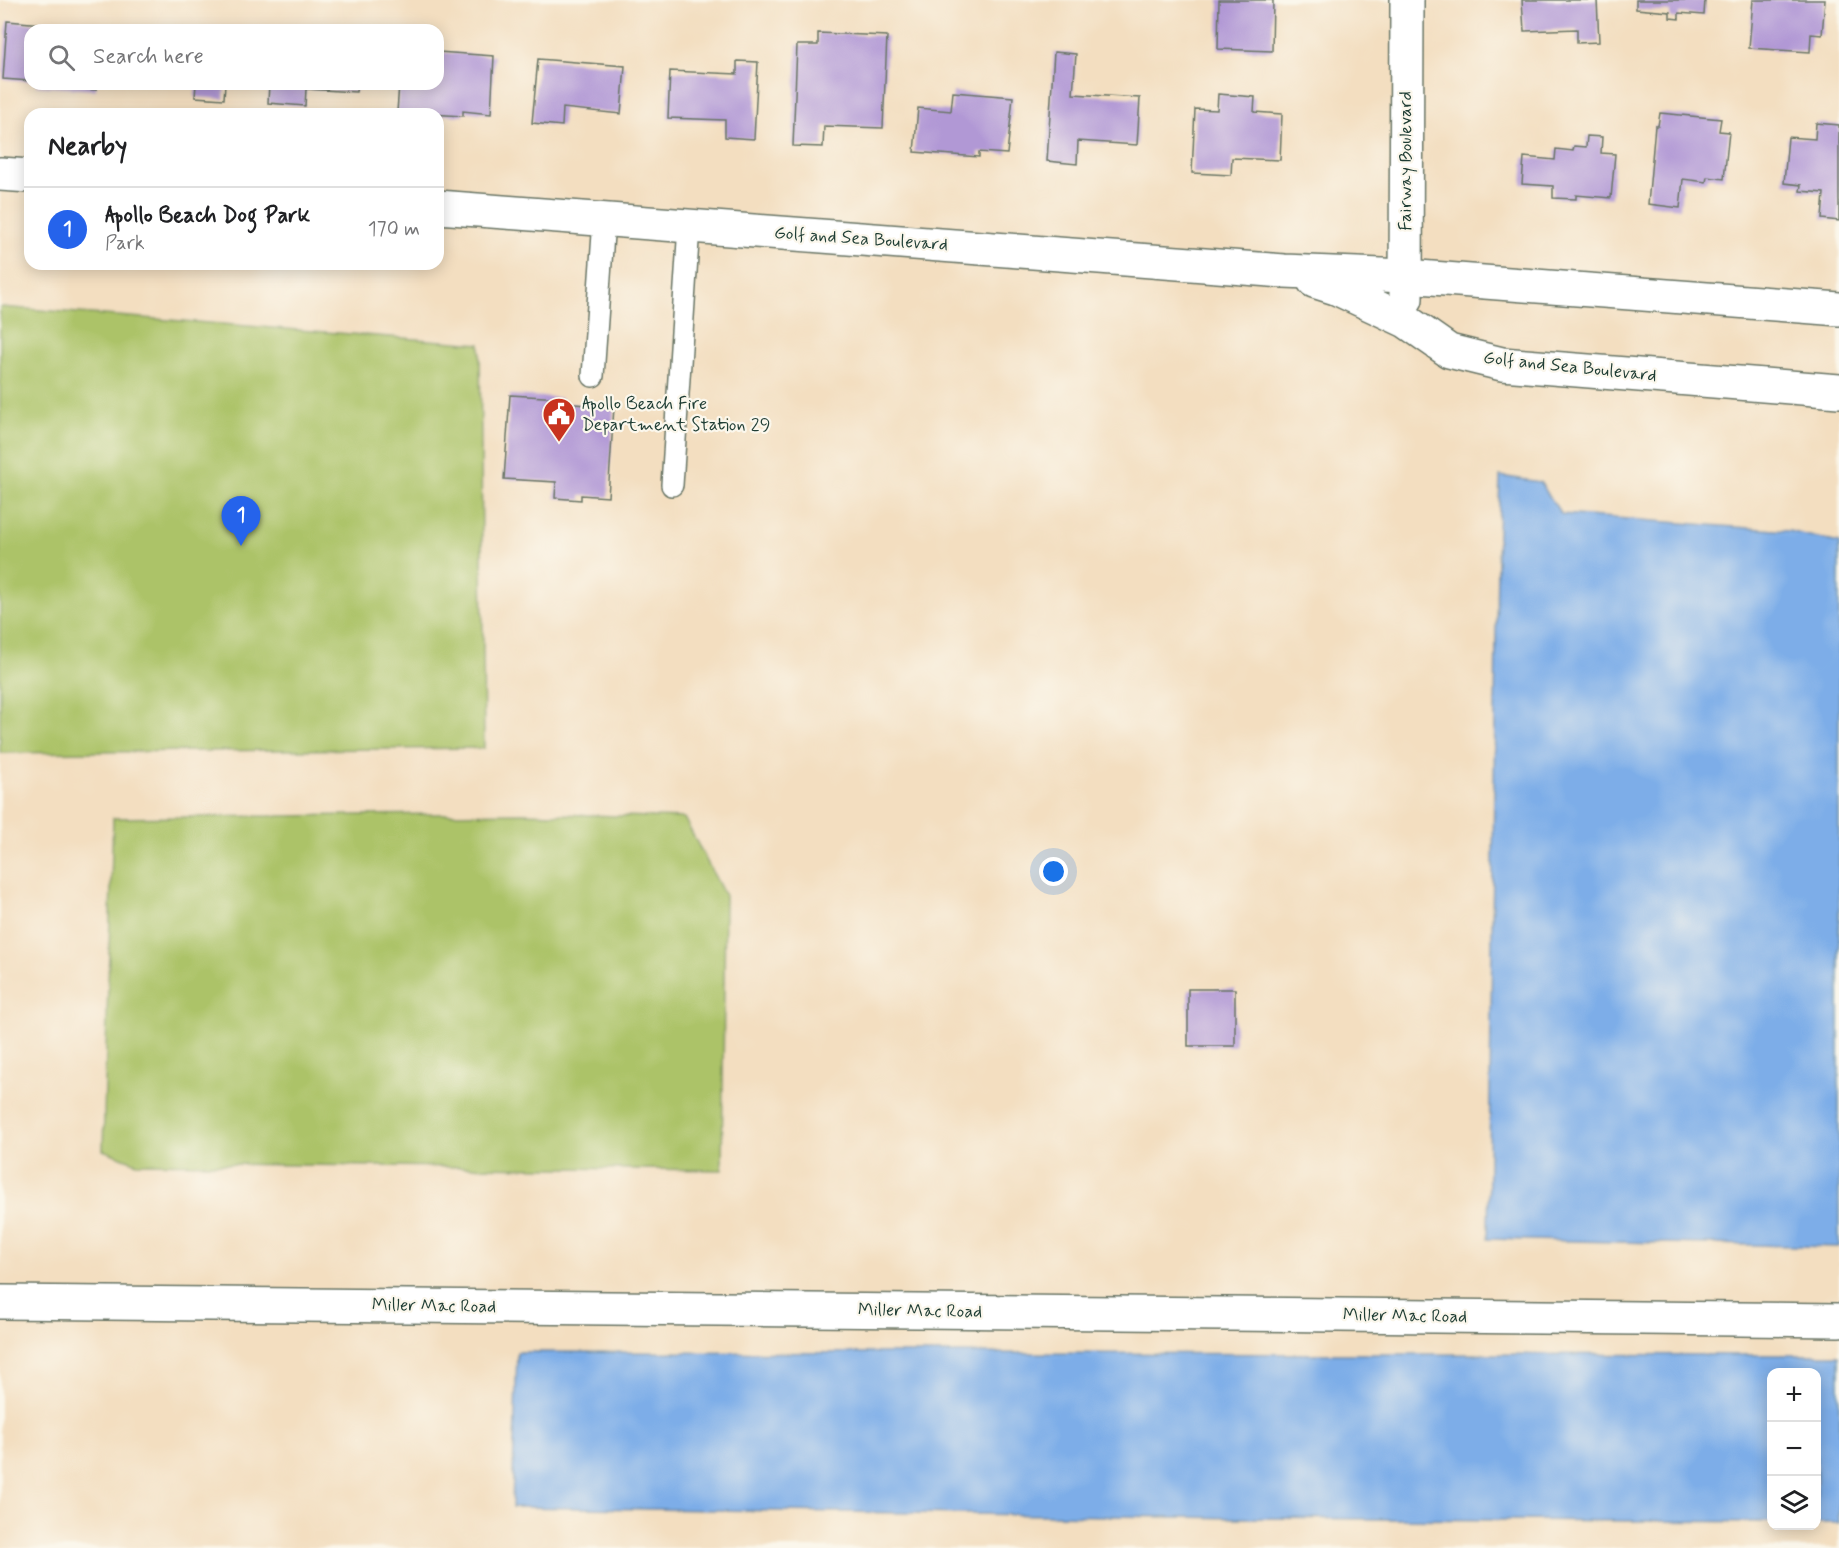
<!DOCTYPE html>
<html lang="en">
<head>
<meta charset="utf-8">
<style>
  body { margin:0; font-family:Mynerve,sans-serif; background:#f6f6f6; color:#202124 }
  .controls { position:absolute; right:18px; bottom:18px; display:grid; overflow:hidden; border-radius:12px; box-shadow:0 3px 15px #0003 }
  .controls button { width:54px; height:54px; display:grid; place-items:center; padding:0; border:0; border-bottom:2px solid #e0e0e0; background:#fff; color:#202124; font:30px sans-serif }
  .you { position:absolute; left:1054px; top:872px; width:21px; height:21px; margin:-15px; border:4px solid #fff; border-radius:50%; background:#1a73e8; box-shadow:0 0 0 9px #1a73e833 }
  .badge { display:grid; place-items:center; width:39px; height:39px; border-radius:50%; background:#2563eb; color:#fff; font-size:20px; font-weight:700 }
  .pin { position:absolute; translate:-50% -50px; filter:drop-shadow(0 2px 3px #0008) }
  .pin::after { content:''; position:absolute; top:32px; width:21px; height:18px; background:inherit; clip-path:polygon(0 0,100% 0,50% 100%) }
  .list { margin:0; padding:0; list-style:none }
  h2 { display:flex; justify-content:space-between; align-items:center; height:78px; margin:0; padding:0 24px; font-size:26px }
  h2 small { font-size:20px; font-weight:400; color:#757577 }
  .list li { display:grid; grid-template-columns:39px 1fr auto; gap:18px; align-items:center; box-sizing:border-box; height:84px; padding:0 24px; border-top:2px solid #e0e0e0 }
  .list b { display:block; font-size:22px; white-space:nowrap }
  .list p { margin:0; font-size:20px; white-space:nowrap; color:#757577 }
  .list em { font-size:20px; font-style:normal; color:#757577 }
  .icon { flex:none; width:33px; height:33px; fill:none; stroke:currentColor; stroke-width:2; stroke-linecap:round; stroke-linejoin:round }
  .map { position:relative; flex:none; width:1839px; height:1548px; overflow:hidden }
  .search { position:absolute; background:#fff; box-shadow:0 3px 15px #0003; left:24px; top:24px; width:420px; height:66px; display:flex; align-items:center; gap:15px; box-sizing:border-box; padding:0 21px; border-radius:18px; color:#757577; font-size:22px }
  .panel { position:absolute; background:#fff; box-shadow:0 3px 15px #0003; left:24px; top:108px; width:420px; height:162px; border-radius:18px }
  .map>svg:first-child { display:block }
  .green { fill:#acc368; stroke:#66804e; stroke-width:1.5 }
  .water { fill:#7dade8; stroke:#4e758e; stroke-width:1.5 }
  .building { fill:#b198d5 }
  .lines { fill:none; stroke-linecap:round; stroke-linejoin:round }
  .service-casing { stroke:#697565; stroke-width:24 }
  .minor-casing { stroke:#697565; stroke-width:36 }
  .tertiary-casing { stroke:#697565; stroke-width:36 }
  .service { stroke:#fff; stroke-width:21 }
  .minor { stroke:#fff; stroke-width:33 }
  .tertiary { stroke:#fff; stroke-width:33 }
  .labels { text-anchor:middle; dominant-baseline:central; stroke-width:4.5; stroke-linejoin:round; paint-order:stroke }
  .street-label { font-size:18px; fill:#1f3d34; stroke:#fbf7ec }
  .poi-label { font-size:18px; fill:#1f3d34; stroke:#fbf7ec; text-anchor:start }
</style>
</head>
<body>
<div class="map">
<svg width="1839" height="1548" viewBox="0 0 1839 1548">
  <rect width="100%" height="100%" fill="#fbf7ec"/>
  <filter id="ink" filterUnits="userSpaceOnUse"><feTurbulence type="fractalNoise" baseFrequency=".0167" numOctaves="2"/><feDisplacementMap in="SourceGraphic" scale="12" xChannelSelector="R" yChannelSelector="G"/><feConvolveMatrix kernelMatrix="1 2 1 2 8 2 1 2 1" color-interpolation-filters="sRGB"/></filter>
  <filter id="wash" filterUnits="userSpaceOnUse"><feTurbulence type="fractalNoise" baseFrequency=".008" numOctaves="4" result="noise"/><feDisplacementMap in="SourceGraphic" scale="24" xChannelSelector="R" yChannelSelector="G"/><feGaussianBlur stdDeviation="1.35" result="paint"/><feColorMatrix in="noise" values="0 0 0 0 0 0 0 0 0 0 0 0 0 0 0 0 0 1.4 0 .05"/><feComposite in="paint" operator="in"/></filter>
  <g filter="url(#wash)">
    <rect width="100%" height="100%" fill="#f3dec0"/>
    <g class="green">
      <path d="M0,307L480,344L484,748L0,753Z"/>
      <path d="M523,813L684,818L725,896L722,1170L137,1163L103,1150L113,818Z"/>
    </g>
    <g class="water">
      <path d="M1500,476L1540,482L1561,514L1789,531L1839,543V1247L1488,1239L1497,561Z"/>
      <path d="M517,1352L1839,1355V1523H1817L1816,1372H1772L1771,1522L1240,1518L512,1507Z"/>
    </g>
    <g id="blocks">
      <g class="building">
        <path d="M1219,0H1273L1272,51L1218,49Z"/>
        <path d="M1522,0H1597L1599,42L1577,43V29L1524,31Z"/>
        <path d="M1636,0H1705L1704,15L1679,13V19L1670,18V12L1636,9Z"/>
        <path d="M1753,0H1825L1822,35L1811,34L1810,52L1749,48Z"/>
        <path d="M7,21L66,26V30H30V81L3,79Z"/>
        <path d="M818,33L887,36L883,128L824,126L823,147L793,146L797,45H818Z"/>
        <path d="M438,52L494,56L491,114L463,111V116L397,112L399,84H438Z"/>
        <path d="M1054,52L1076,54L1073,94L1140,98L1137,145L1078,141L1077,164L1047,161Z"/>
        <path d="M538,59L625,66L621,114L563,108L562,126L532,123Z"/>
        <path d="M737,61L758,62L754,139L725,137V120L668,118L670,71L737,74Z"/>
        <path d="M36,84H96V90L36,86Z"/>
        <path d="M196,84H225L224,99L195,97Z"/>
        <path d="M269,84H357L356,92L306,89L305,106L268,103Z"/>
        <path d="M953,92L1013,97L1007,154L979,152V157L914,152L918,108L951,111Z"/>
        <path d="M1218,94L1255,97L1254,112L1282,114L1280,160L1232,158L1231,175L1192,173L1195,109L1217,110Z"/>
        <path d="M1660,113L1721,119L1719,131L1729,132L1724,179L1707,177L1706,182L1683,179L1680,208L1648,204L1655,126H1658Z"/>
        <path d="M1816,123L1839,125V221L1822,219L1824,193L1800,191L1801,185L1784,183L1788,137L1815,139Z"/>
        <path d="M1587,136L1602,137L1601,153L1615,154L1611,198L1576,195V199L1553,198V186L1522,184L1524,157L1555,160L1556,149L1573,151L1574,146L1586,147Z"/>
        <path d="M510,395L561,398V403L614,407L608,497L581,495V500L555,498L556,482L504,479Z"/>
        <rect x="1188" y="989" width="47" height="57"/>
      </g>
    </g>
  </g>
  <g filter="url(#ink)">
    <use href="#blocks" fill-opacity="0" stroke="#697565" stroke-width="1.5"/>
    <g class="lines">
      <g class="service-casing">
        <g id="service">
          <path d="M593,376L604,220"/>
          <path d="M672,485L689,226"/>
        </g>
      </g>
      <g class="minor-casing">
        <g id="minor">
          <path d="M0,174L30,176"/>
          <path d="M438,207L1284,271L1406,276L1839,309"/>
          <path d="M1314,281L1336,288L1406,321L1449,351L1502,364L1839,391"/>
          <path d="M1406,299L1407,0"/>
        </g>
      </g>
      <g class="tertiary-casing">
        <path id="tertiary" d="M0,1302L1839,1320"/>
      </g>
      <use href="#service" class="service"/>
      <use href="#minor" class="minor"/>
      <use href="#tertiary" class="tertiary"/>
    </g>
  </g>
  <defs>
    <g id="civic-pin" transform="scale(1.725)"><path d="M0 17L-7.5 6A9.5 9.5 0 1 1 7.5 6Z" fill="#c8321e" stroke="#fbf7ec"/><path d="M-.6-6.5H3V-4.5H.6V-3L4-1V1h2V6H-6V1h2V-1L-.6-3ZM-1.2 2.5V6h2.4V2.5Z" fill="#fff"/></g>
  </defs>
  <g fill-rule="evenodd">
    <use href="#civic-pin" x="559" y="414"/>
  </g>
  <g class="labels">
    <g class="street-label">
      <text transform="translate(1406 161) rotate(-90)">Fairway Boulevard</text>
      <text transform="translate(861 239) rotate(4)">Golf and Sea Boulevard</text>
      <text transform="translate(1570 367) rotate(6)">Golf and Sea Boulevard</text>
      <text transform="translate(434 1306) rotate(1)">Miller Mac Road</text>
      <text transform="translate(920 1311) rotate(1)">Miller Mac Road</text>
      <text transform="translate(1405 1316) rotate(1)">Miller Mac Road</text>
    </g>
    <g class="poi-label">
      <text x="582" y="404">Apollo Beach Fire<tspan x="582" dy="21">Department Station 29</tspan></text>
    </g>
  </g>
</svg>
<div class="controls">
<button>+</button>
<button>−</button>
<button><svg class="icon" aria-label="layers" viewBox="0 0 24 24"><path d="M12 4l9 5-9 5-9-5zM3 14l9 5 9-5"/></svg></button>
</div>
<div class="you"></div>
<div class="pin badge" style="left:241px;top:546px">1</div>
<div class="search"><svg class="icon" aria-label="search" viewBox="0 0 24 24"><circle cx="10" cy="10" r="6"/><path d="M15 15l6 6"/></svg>Search here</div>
<section class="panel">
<h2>Nearby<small></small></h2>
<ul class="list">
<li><span class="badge">1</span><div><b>Apollo Beach Dog Park</b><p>Park</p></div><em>170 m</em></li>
</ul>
</section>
</div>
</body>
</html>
